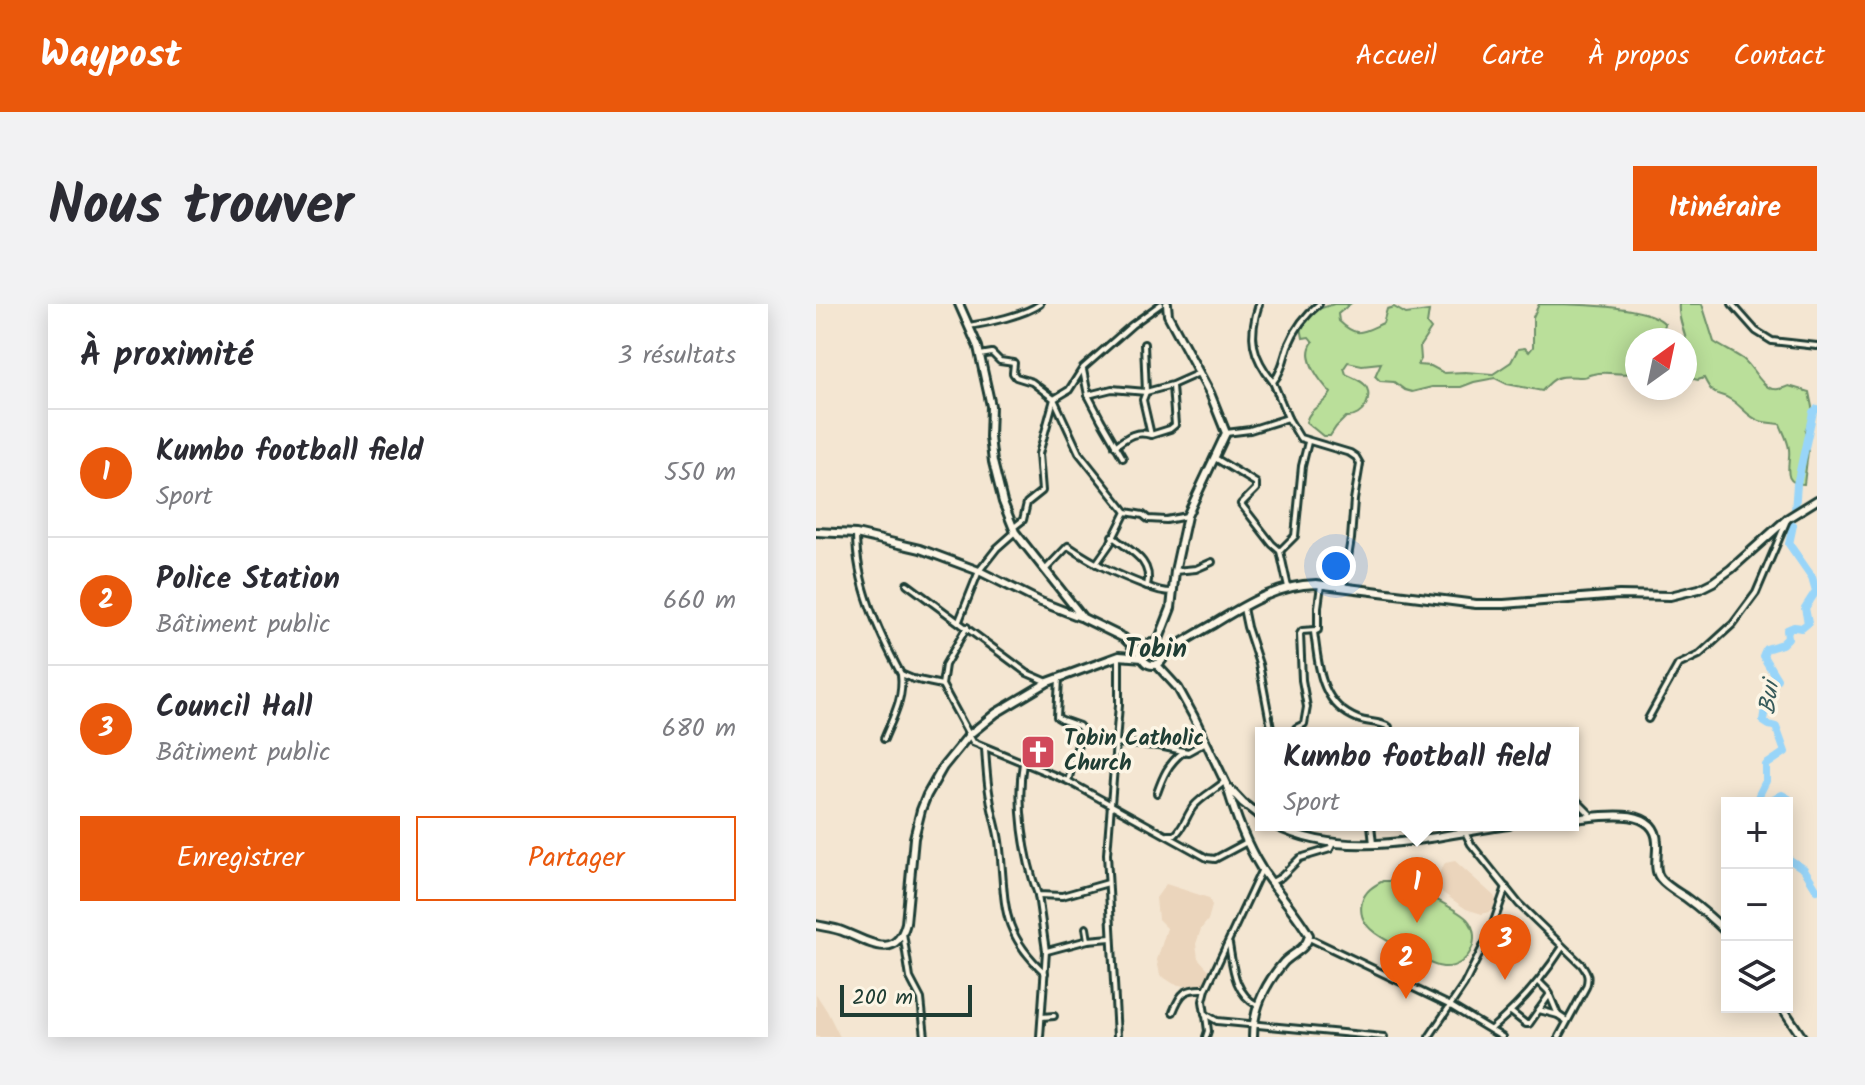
<!DOCTYPE html>
<html lang="fr">
<head>
<meta charset="utf-8">
<style>
  body { margin:0; font-family:Kalam,sans-serif; background:#f2f2f3; color:#2b2b33 }
  .controls { position:absolute; right:24px; bottom:24px; display:grid; overflow:hidden; border-radius:0px; box-shadow:0 4px 20px #0003 }
  .controls button { width:72px; height:72px; display:grid; place-items:center; padding:0; border:0; border-bottom:2px solid #e1e1e2; background:#fff; color:#2b2b33; font:40px sans-serif }
  .compass { position:absolute; left:809px; top:24px; width:72px; height:72px; border-radius:50%; background:#fff; box-shadow:0 4px 20px #0003; rotate:33deg }
  .scale { position:absolute; left:24px; bottom:20px; width:132px; box-sizing:border-box; padding-left:8px; border:4px solid #1f3d34; border-top:0; font-size:22px; line-height:28px; white-space:nowrap; color:#1f3d34; -webkit-text-stroke:6px #fcf5e5; paint-order:stroke }
  .you { position:absolute; left:520px; top:262px; width:28px; height:28px; margin:-20px; border:6px solid #fff; border-radius:50%; background:#1a73e8; box-shadow:0 0 0 12px #1a73e833 }
  .badge { display:grid; place-items:center; width:52px; height:52px; border-radius:50%; background:#ea580c; color:#fff; font-size:26px; font-weight:700 }
  .pin { position:absolute; translate:-50% -66px; filter:drop-shadow(0 2px 4px #0008) }
  .pin::after { content:''; position:absolute; top:42px; width:28px; height:24px; background:inherit; clip-path:polygon(0 0,100% 0,50% 100%) }
  .popup { position:absolute; left:439px; top:423px; width:324px; height:104px; box-sizing:border-box; display:grid; place-content:center; border-radius:0px; background:#fff; filter:drop-shadow(0 2px 6px #0005); font-size:26px; white-space:nowrap; color:#7c7c81 }
  .popup b { font-size:30px; color:#2b2b33 }
  .popup::after { content:''; position:absolute; left:50%; top:100%; margin-left:-16px; border:16px solid transparent; border-top-color:#fff }
  .list { margin:0; padding:0; list-style:none }
  h2 { display:flex; justify-content:space-between; align-items:center; height:104px; margin:0; padding:0 32px; font-size:34px }
  h2 small { font-size:26px; font-weight:400; color:#7c7c81 }
  .list li { display:grid; grid-template-columns:52px 1fr auto; gap:24px; align-items:center; box-sizing:border-box; height:128px; padding:0 32px; border-top:2px solid #e1e1e2 }
  .list b { display:block; font-size:30px; white-space:nowrap }
  .list p { margin:0; font-size:26px; white-space:nowrap; color:#7c7c81 }
  .list em { font-size:26px; font-style:normal; color:#7c7c81 }
  .actions { display:flex; gap:16px; padding:24px 32px }
  .actions a { flex:1; padding:18px 0; border:2px solid #ea580c; border-radius:0px; text-align:center; font-size:28px; color:#ea580c }
  .actions .main { background:#ea580c; color:#fff }
  .icon { flex:none; width:44px; height:44px; fill:none; stroke:currentColor; stroke-width:2; stroke-linecap:round; stroke-linejoin:round }
  .map { position:relative; flex:none; width:1001px; height:733px; overflow:hidden; border-radius:0px }
  header { display:flex; align-items:center; gap:48px; box-sizing:border-box; height:112px; padding:0 40px; background:#ea580c; color:#fff }
  header strong { font-size:38px }
  nav { display:flex; gap:44px; margin-inline-start:auto; font-size:28px }
  .intro { display:flex; align-items:center; justify-content:space-between; box-sizing:border-box; height:192px; padding:0 48px }
  h1 { margin:0; font-size:56px }
  .button { padding:20px 36px; border-radius:0px; background:#ea580c; color:#fff; font-size:28px; font-weight:700 }
  main { display:flex; gap:48px; padding:0 48px }
  aside { flex:1; background:#fff; border-radius:0px; box-shadow:0 4px 20px #0003 }
  .map>svg:first-child { display:block }
  .built { fill:#ebd5bc }
  .green { fill:#badf9a; stroke:#6c8e67; stroke-width:2 }
  .lines { fill:none; stroke-linecap:round; stroke-linejoin:round }
  .river { stroke:#98d5f9; stroke-width:8 }
  .street-casing { stroke:#1f3d34; stroke-width:10 }
  .secondary-casing { stroke:#1f3d34; stroke-width:12 }
  .street { stroke:#fcf5e5; stroke-width:4 }
  .secondary { stroke:#fcf5e5; stroke-width:6 }
  .labels { text-anchor:middle; dominant-baseline:central; stroke-width:7; stroke-linejoin:round; paint-order:stroke }
  .poi-label { font-size:22px; font-weight:bold; fill:#1f3d34; stroke:#fcf5e5; text-anchor:start }
  .water-label { font-size:24px; font-style:italic; fill:#375b5b; stroke:#fcf5e5 }
  .quarter-label { font-size:26px; font-weight:bold; fill:#1f3d34; stroke:#fcf5e5 }
</style>
</head>
<body>
<header>
<strong>Waypost</strong>
<nav><a>Accueil</a><a>Carte</a><a>À propos</a><a>Contact</a></nav>
</header>
<div class="intro"><h1>Nous trouver</h1><a class="button">Itinéraire</a></div>
<main>
<aside>
<h2>À proximité<small>3 résultats</small></h2>
<ul class="list">
<li><span class="badge">1</span><div><b>Kumbo football field</b><p>Sport</p></div><em>550 m</em></li>
<li><span class="badge">2</span><div><b>Police Station</b><p>Bâtiment public</p></div><em>660 m</em></li>
<li><span class="badge">3</span><div><b>Council Hall</b><p>Bâtiment public</p></div><em>680 m</em></li>
</ul>
<div class="actions"><a class="main">Enregistrer</a><a>Partager</a></div>
</aside>
<div class="map">
<svg width="1001" height="733" viewBox="0 0 1001 733">
  <rect width="100%" height="100%" fill="#f4e6d2"/>
  <filter id="ink" filterUnits="userSpaceOnUse"><feTurbulence type="fractalNoise" baseFrequency=".0125" numOctaves="2"/><feDisplacementMap in="SourceGraphic" scale="16" xChannelSelector="R" yChannelSelector="G"/><feConvolveMatrix kernelMatrix="1 2 1 2 8 2 1 2 1" color-interpolation-filters="sRGB"/></filter>
  <g filter="url(#ink)">
    <g class="built">
      <path d="M639,557L678,592L681,599L676,607L666,610L650,605L624,587L622,577L623,569L629,559Z"/>
      <path d="M350,580L393,594L396,602L392,616L385,625L380,640L382,654L393,666L390,678L385,682L374,683L358,680L344,671L341,656L351,624L342,615L340,594Z"/>
      <path d="M0,690L11,707L24,733H0Z"/>
    </g>
    <g class="green">
      <path d="M518,0H534L522,10L523,17C541,34 545,29 567,19L571,5L578,3L590,10L613,7L611,20L615,25L604,42L605,55L602,61L615,62L628,69L649,68L677,70L695,58L702,45L709,44L713,48L717,43V13L723,0C751,0 832,0 849,20L845,36H821V68C806,73 792,66 777,70C767,72 775,73 765,73C745,72 740,70 726,87L691,80L679,74L658,78L645,83H616L596,88L589,86L578,78L564,77L559,72L565,59L546,61L532,58L528,64L530,70C535,73 544,76 548,80C559,91 548,115 530,113L520,123L514,132H507L490,118C494,103 508,101 515,89C504,77 485,53 497,38L493,33L487,34L485,23L499,6Z"/>
      <path d="M863,0H886L898,38C907,44 918,49 927,55C942,67 947,95 973,82L993,88L997,108L989,127L992,147L988,180C964,180 975,160 973,145C972,136 967,128 964,120C957,119 950,119 944,117C933,114 926,103 917,97C901,85 900,98 888,74L882,76L869,73V42L871,41C869,26 861,14 863,0Z"/>
      <path d="M567,577C570,577 577,577 579,577C591,579 642,606 651,615C668,634 652,665 627,663C615,662 603,653 593,648C574,637 539,626 546,598C549,587 557,582 567,577Z"/>
    </g>
    <g class="lines">
      <g class="river">
        <path d="M979,207L981,180L997,108L1001,105"/>
        <path d="M971,513L974,503L973,495L966,491L954,498L946,499L943,491L950,477V461L969,448L960,423L953,421L947,417L951,390L961,375L947,352L950,345L966,340L972,334L971,326L978,323L986,324L992,319L989,304L1000,287L996,273L973,240L977,221"/>
        <path d="M971,554L988,565L1001,586"/>
      </g>
      <g class="street-casing">
        <g id="street">
          <path d="M443,0C432,33 436,52 457,78"/>
          <path d="M503,0C489,11 479,25 472,42C468,54 466,68 457,78L472,114L484,134L534,149L540,153L544,160L538,196L535,235L527,284"/>
          <path d="M916,0L940,27L956,37L1001,42"/>
          <path d="M153,22C172,19 209,11 224,0"/>
          <path d="M164,51L176,49L184,57L198,59L197,69L200,73L216,78L238,95L263,149L310,208L327,211L332,215L350,216L371,212"/>
          <path d="M267,66L272,91L285,116L307,154"/>
          <path d="M272,91L296,85L330,88L328,40"/>
          <path d="M410,129L434,126L472,114"/>
          <path d="M335,131L354,125L359,121L356,82"/>
          <path d="M299,142C311,133 320,126 335,131L327,96L330,88L356,81L383,69"/>
          <path d="M399,154L440,179V185L425,200L456,240L464,247L472,283"/>
          <path d="M198,223L207,216L211,199L226,187L223,150L238,95L253,86L267,64L316,21L345,0"/>
          <path d="M40,230C40,280 62,327 85,370C88,394 77,413 68,435"/>
          <path d="M296,232C312,246 338,256 331,282"/>
          <path d="M464,247L479,232L486,162L492,138"/>
          <path d="M280,260L294,240L310,208"/>
          <path d="M230,265L252,242C280,261 300,270 331,282C340,286 346,288 356,288"/>
          <path d="M359,267L380,265L396,258"/>
          <path d="M91,280L211,369L232,378"/>
          <path d="M505,281L502,303V326L498,328C503,364 504,400 542,415C552,419 563,417 573,423"/>
          <path d="M427,304L431,323L443,360L456,429"/>
          <path d="M143,317L163,267L181,244L199,228"/>
          <path d="M151,323L129,361L126,381L157,438L252,477L391,554L399,555L431,538"/>
          <path d="M85,370L97,375L126,381"/>
          <path d="M243,374L241,413L246,416L263,422L266,426L252,477"/>
          <path d="M832,415L862,361L883,351L917,320L940,289L971,216"/>
          <path d="M480,424L488,420L491,403L486,376L484,330L486,327L500,326"/>
          <path d="M300,439L343,442L372,448L390,438"/>
          <path d="M169,444C170,461 171,478 174,494C176,509 181,523 183,537C191,595 180,624 229,669"/>
          <path d="M207,459C200,499 208,553 222,591L246,592L292,579"/>
          <path d="M341,489C347,472 352,460 367,448"/>
          <path d="M757,493L775,511"/>
          <path d="M555,521L557,540"/>
          <path d="M649,528L655,540L703,600L766,661C772,669 773,674 770,683L743,733"/>
          <path d="M352,531H359C368,523 370,513 377,503C386,492 398,487 408,478"/>
          <path d="M446,565L390,685L387,697L389,710L401,717L568,733"/>
          <path d="M456,578L465,573L484,554L514,545L517,539"/>
          <path d="M222,591L230,647L224,733"/>
          <path d="M270,624L272,636L295,634"/>
          <path d="M87,629L94,674L105,695L109,733"/>
          <path d="M493,634L633,701L686,733"/>
          <path d="M413,640C417,663 418,689 441,701"/>
          <path d="M231,647L272,636"/>
          <path d="M723,678L732,687L742,711"/>
          <path d="M723,706L742,711L751,717"/>
          <path d="M357,708C365,688 369,684 390,685"/>
          <path d="M695,708L710,720H713L734,690"/>
          <path d="M390,712L392,727L390,733"/>
          <path d="M226,713L238,712"/>
          <path d="M675,725C704,701 726,675 746,644"/>
          <path d="M301,733L291,550L303,401V352"/>
          <path d="M613,733L648,681L674,629L690,583"/>
        </g>
      </g>
      <g class="secondary-casing">
        <g id="secondary">
          <path d="M143,0L162,43L175,102L174,133L177,158L187,198L199,228L267,314L308,334L327,353"/>
          <path d="M0,228L40,230L104,245L163,267L225,298L264,313"/>
          <circle cx="337" cy="350" r="11"/>
          <path d="M341,340L355,304L359,267L371,212L410,129L394,89L352,11L351,0"/>
          <path d="M348,350C364,339 380,330 396,321C429,301 460,281 500,280L660,300H688L803,291L854,292L883,285L897,278L915,265L972,214L1001,196"/>
          <path d="M340,360L362,384L378,413L411,482L427,499L445,513"/>
          <path d="M411,482C419,511 429,538 445,564C460,587 479,607 493,631C491,645 477,649 468,658C449,680 437,704 437,733"/>
          <path d="M757,515C781,513 839,500 841,538C842,550 837,565 844,574C850,582 861,588 869,593C884,604 898,616 911,629"/>
          <path d="M458,521C533,559 616,531 693,521"/>
          <path d="M0,621C9,623 18,624 26,627C50,636 80,659 90,619L98,534L105,506L111,491L127,463L153,431L180,409L232,378L303,352L327,354"/>
          <path d="M966,703L986,733"/>
        </g>
      </g>
      <use href="#street" class="street"/>
      <use href="#secondary" class="secondary"/>
    </g>
  </g>
  <defs>
    <g id="church-square" transform="scale(1.8)"><rect x="-9" y="-9" width="18" height="18" rx="4" fill="#d1495b" stroke="#fcf5e5"/><path d="M-1.2-6h2.4v3.5h3.3v2.4h-3.3V6h-2.4V-.1h-3.3v-2.4h3.3Z" fill="#fff"/></g>
  </defs>
  <g fill-rule="evenodd">
    <use href="#church-square" x="222" y="448"/>
  </g>
  <g class="labels">
    <g class="poi-label">
      <text x="248" y="435">Tobin Catholic<tspan x="248" dy="25">Church</tspan></text>
    </g>
    <g class="water-label">
      <text transform="translate(954 394) rotate(-83)">Bui</text>
    </g>
    <g class="quarter-label">
      <text x="340" y="346">Tobin</text>
    </g>
  </g>
</svg>
<div class="controls">
<button>+</button>
<button>−</button>
<button><svg class="icon" aria-label="layers" viewBox="0 0 24 24"><path d="M12 4l9 5-9 5-9-5zM3 14l9 5 9-5"/></svg></button>
</div>
<svg class="compass" viewBox="-18 -18 36 36"><path d="M0-13l5 13h-10z" fill="#e53935"/><path d="M0 13l5-13h-10z" fill="#7c7c81"/></svg>
<div class="scale">200 m</div>
<div class="you"></div>
<div class="pin badge" style="left:601px;top:619px">1</div>
<div class="popup"><b>Kumbo football field</b>Sport</div>
<div class="pin badge" style="left:590px;top:695px">2</div>
<div class="pin badge" style="left:689px;top:676px">3</div>
</div>
</main>
</body>
</html>
